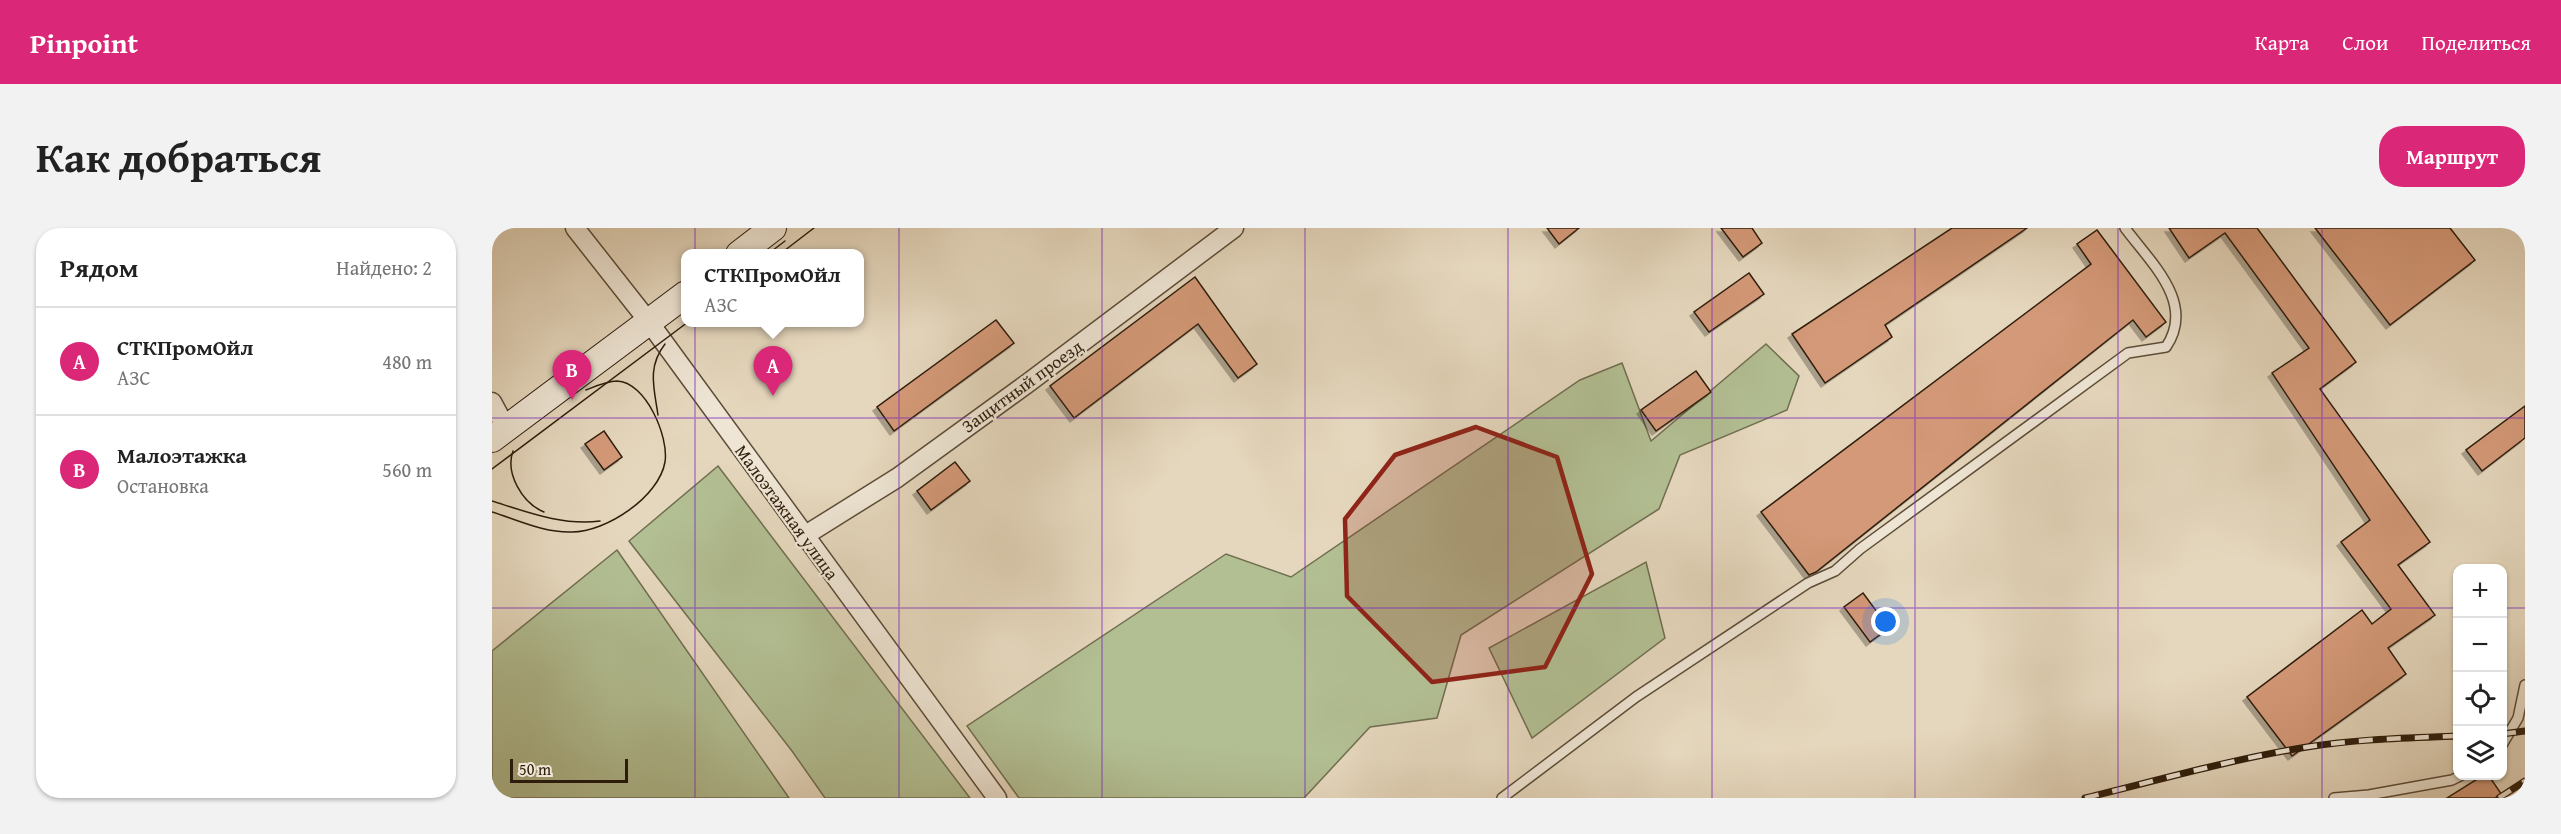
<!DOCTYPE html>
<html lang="ru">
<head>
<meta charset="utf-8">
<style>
  body { margin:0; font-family:"Gentium Book Plus",serif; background:#f2f2f2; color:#222 }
  .controls { position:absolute; right:18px; bottom:18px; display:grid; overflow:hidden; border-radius:12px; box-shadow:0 2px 4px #0004 }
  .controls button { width:54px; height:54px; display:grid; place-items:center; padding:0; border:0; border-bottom:2px solid #e0e0e0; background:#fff; color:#222; font:30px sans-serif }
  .scale { position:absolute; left:18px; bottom:15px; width:118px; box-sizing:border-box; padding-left:6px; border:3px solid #2e1d0c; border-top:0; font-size:16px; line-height:21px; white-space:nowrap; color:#2e1d0c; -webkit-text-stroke:4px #eee5d4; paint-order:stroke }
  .you { position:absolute; left:1394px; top:394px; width:21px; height:21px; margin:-15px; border:4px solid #fff; border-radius:50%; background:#1a73e8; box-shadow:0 0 0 9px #1a73e833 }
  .badge { display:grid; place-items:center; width:39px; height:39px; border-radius:50%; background:#db2777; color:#fff; font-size:20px; font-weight:700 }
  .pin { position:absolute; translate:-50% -50px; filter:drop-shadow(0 2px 3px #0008) }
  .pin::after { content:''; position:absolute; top:32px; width:21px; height:18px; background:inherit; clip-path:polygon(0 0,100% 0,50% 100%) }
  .popup { position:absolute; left:189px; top:21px; width:183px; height:78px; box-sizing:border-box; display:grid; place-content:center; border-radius:12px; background:#fff; filter:drop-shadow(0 2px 4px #0005); font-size:20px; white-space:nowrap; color:#767676 }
  .popup b { font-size:22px; color:#222 }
  .popup::after { content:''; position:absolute; left:50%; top:100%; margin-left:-12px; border:12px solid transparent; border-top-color:#fff }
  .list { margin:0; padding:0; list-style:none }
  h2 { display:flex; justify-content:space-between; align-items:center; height:78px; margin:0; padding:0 24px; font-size:26px }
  h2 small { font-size:20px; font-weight:400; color:#767676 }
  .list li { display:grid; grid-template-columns:39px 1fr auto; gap:18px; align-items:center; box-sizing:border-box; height:108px; padding:0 24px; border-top:2px solid #e0e0e0 }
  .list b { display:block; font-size:22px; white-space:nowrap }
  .list p { margin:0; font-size:20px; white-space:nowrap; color:#767676 }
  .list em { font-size:20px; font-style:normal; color:#767676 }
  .icon { flex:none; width:33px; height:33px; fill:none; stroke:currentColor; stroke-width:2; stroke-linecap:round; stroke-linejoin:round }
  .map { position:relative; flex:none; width:2033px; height:570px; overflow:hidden; border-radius:24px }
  header { display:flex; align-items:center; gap:36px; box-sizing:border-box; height:84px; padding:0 30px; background:#db2777; color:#fff }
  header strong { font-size:28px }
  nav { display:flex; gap:33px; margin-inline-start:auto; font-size:21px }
  .intro { display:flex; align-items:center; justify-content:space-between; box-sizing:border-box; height:144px; padding:0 36px }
  h1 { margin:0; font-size:42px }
  .button { padding:15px 27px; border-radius:24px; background:#db2777; color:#fff; font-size:21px; font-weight:700 }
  main { display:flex; gap:36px; padding:0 36px }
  aside { flex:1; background:#fff; border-radius:24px; box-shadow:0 2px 4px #0004 }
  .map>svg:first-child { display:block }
  .green { fill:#b2bf93; stroke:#706e50; stroke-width:1.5 }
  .building { fill:#d49978; stroke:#2e1d0c; stroke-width:1.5; filter:url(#shadow) }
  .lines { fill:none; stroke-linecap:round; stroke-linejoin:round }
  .lane-casing { stroke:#5c4c38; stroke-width:12 }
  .street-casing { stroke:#5c4c38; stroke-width:21 }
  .secondary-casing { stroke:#2e1d0c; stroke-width:28 }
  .lane { stroke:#eee5d4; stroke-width:9 }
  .street { stroke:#eee5d4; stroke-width:18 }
  .secondary { stroke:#eee5d4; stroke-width:26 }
  .tram { stroke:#2e1d0c; stroke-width:1.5 }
  .rail-casing { stroke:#2e1d0c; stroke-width:7 }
  .rail { stroke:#eee5d4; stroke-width:4.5; stroke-dasharray:14; stroke-linecap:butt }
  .marked { fill:#8f2418; fill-opacity:0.2; stroke:#8f2418; stroke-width:4.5; stroke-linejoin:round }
  .grid { fill:none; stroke:#7b2cbf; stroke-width:1.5; stroke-opacity:0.55 }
  .labels { text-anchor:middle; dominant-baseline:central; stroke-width:4.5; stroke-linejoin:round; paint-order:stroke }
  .street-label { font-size:18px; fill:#2e1d0c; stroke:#eee5d4 }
</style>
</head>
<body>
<header>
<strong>Pinpoint</strong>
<nav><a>Карта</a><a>Слои</a><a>Поделиться</a></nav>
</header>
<div class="intro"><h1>Как добраться</h1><a class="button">Маршрут</a></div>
<main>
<aside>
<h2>Рядом<small>Найдено: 2</small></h2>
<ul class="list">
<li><span class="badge">A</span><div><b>СТКПромОйл</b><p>АЗС</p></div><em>480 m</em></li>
<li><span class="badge">B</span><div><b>Малоэтажка</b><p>Остановка</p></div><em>560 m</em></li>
</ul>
</aside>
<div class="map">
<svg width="2033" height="570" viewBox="0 0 2033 570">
  <defs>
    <filter id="shadow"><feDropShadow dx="-4" dy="4" stdDeviation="0" flood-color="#0004"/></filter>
  </defs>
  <rect width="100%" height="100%" fill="#e5d7bd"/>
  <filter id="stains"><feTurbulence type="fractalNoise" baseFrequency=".00333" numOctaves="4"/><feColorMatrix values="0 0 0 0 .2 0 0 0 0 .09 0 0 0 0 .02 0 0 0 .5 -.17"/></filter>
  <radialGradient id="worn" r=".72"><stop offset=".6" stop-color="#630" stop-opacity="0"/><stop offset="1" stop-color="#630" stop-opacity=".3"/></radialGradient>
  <g class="green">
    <path d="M1274,116L1307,148L1295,182L1188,227L1167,281L969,407L945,490L878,499L812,570H527L475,498L734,326L799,349L1088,152L1130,135L1159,213Z"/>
    <path d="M226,238L478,570H333L300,523L137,313Z"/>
    <path d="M125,322L297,570H0V423Z"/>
    <path d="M1154,334L1173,410L1040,510L997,420Z"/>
  </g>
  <g class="building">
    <path d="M1055,0H1087L1067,16Z"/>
    <path d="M1229,0H1260L1270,15L1251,29Z"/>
    <path d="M1460,0H1535L1393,97L1400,109L1333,155L1300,106Z"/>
    <path d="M1677,0H1765L1864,134L1828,161L1938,314L1906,337L1943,387L1896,420L1914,446L1800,528L1755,469L1870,382L1880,396L1899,381L1849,314L1878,292L1780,145L1817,120L1733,5L1697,30Z"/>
    <path d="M1823,0H1958L1983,32L1898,97Z"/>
    <path d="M1605,2L1674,94L1654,109L1641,92L1324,344L1317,347L1269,284L1599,36L1585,16Z"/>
    <path d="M1257,45L1272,66L1217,104L1202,84Z"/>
    <path d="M703,49L765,136L746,150L706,96L582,190L558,158Z"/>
    <path d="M504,92L522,115L402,203L385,179Z"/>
    <path d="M1204,143L1219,164L1164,203L1149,182Z"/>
    <path d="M2033,178V210L1990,243L1974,222Z"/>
    <path d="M112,203L130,229L112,242L93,216Z"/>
    <path d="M463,234L478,253L439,282L425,263Z"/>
    <path d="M1371,365L1397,400L1378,414L1352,379Z"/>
    <path d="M1990,548H1997L2012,570H1955Z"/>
  </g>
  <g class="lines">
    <g class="lane-casing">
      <g id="lane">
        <path d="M2010,517L2026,490L2033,457"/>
        <path d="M1010,570L1144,469L1316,355L1343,343L1368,321L1636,125L1674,119C1704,75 1659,35 1633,0"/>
        <path d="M1842,570L1877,567L1960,552L1968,548"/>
      </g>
    </g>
    <g class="street-casing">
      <g id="street">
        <path d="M83,0L157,94L505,570"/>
        <path d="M0,174L14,200"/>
        <path d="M312,308L405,250L536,155L742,0"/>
      </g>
    </g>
    <g class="secondary-casing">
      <g id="secondary">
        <path d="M247,26L281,0"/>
        <path d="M0,211L194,66"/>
      </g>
    </g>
    <use href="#lane" class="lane"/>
    <use href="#street" class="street"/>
    <use href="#secondary" class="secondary"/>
    <g class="tram">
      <path d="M276,26L293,13"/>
      <path d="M288,26L322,0"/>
      <path d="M166,187C162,160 155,139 173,116"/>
      <path d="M21,223C13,245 30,275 52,284"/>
      <path d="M0,241L196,94"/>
      <path d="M0,273C35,284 71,298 108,293"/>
      <path d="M0,284C26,292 52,305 80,304C114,304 167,269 173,234C177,209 154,154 125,153C115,153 104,158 94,162"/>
    </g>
    <g class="rail-casing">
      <g id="rail">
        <path d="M2010,506L2033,503"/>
        <path d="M1593,570C1667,552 1740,531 1815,519C1865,511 1916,510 1966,508"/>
        <path d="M2007,570L2033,553"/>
      </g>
    </g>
    <use href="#rail" class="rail"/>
  </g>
  <path class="marked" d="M984,199L1065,229L1100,346L1053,439L940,454L855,368L853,291L903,227Z"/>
  <path class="grid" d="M203,0V570M407,0V570M610,0V570M813,0V570M1016,0V570M1220,0V570M1423,0V570M1626,0V570M1830,0V570M0,190H2033M0,380H1966M2010,380H2033"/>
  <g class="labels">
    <g class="street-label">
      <text transform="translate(530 158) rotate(-36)">Защитный проезд</text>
      <text transform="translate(295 284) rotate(54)">Малоэтажная улица</text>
    </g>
  </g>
  <rect width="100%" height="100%" filter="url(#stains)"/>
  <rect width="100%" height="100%" fill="url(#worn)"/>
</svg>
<div class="controls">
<button>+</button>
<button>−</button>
<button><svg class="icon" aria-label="locate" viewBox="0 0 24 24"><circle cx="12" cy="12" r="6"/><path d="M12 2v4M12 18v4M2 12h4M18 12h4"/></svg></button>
<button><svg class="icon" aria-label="layers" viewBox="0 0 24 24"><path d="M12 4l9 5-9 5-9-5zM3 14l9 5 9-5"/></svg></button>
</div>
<div class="scale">50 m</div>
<div class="you"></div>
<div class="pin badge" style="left:281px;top:168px">A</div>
<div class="popup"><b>СТКПромОйл</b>АЗС</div>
<div class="pin badge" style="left:80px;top:172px">B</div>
</div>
</main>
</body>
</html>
